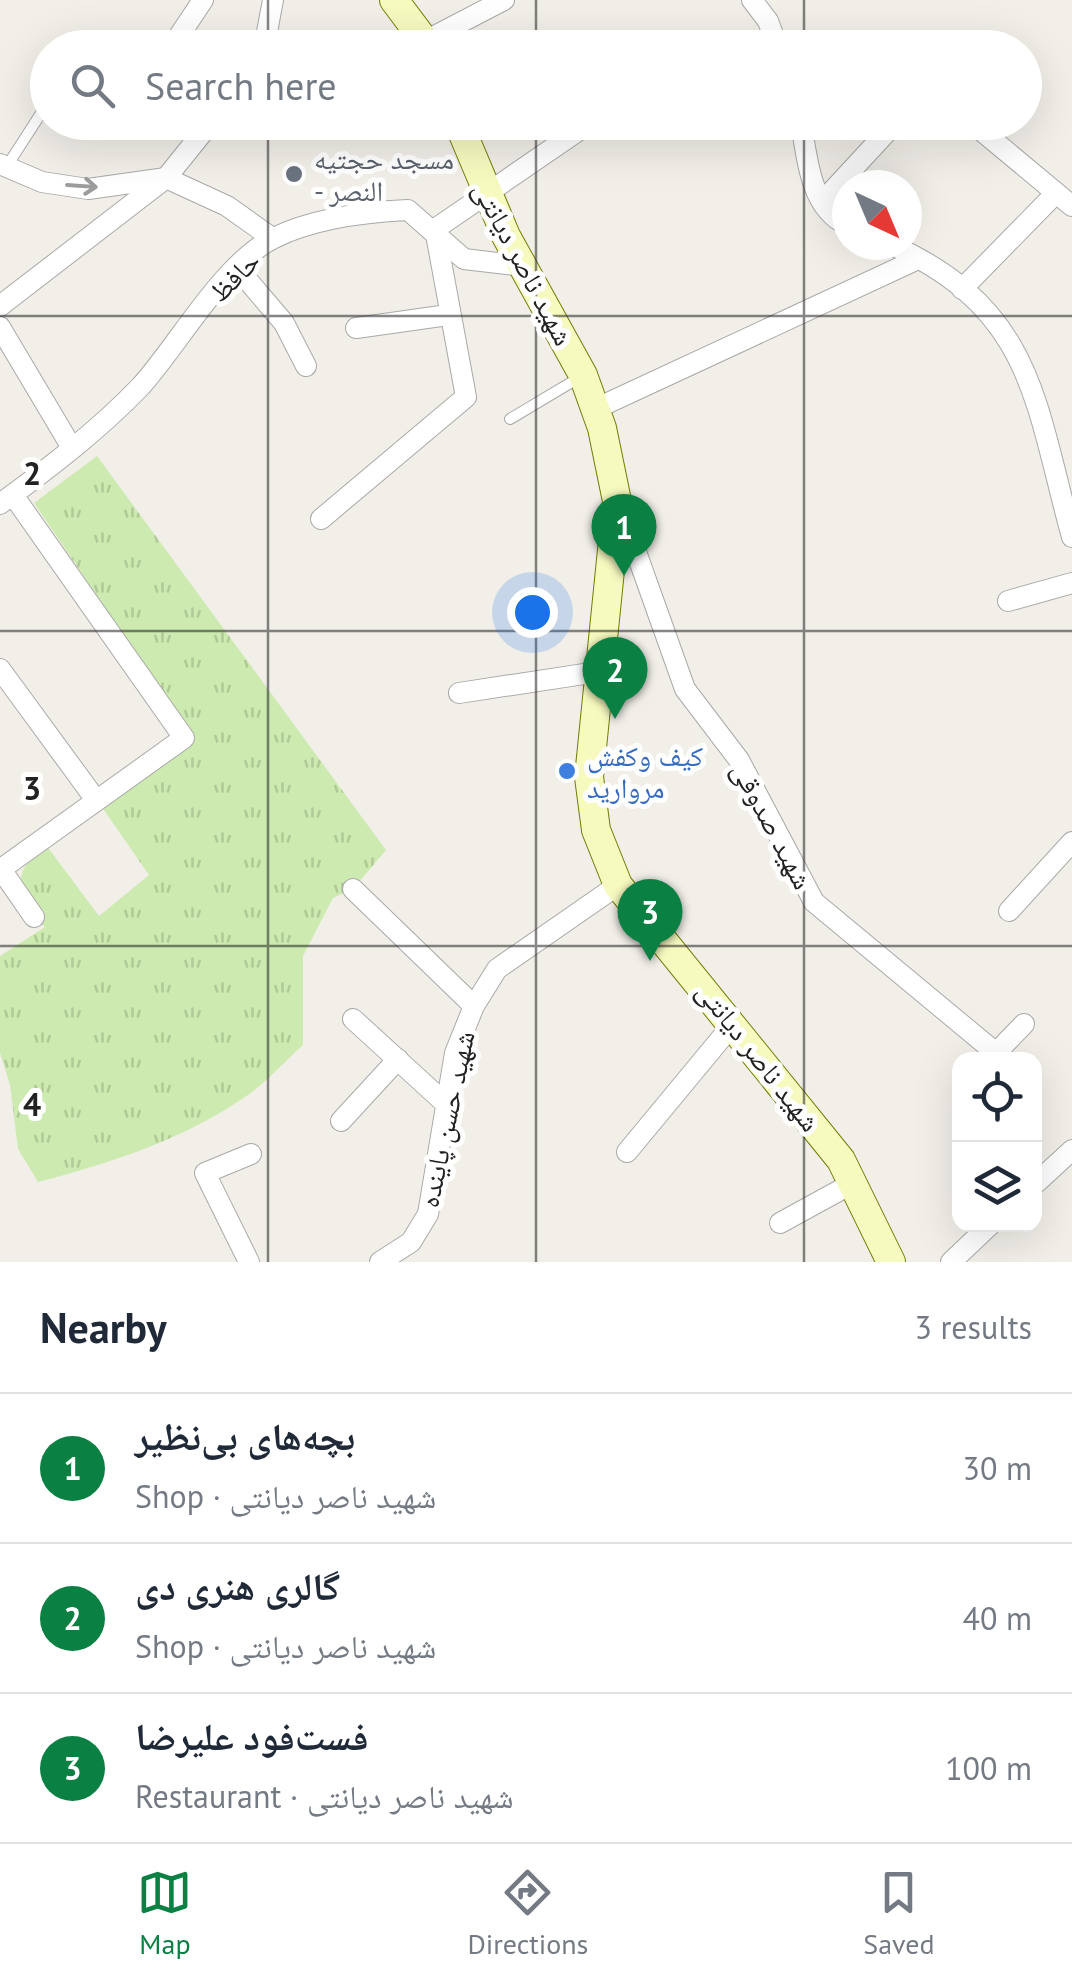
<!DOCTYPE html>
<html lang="en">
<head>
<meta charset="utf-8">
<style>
  body { margin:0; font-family:"PT Sans","Noto Naskh Arabic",sans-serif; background:#f6f6f7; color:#1f2937 }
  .controls { position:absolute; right:30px; bottom:30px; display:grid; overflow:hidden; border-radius:20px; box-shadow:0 10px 40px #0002 }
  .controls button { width:90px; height:90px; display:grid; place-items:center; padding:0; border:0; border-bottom:2px solid #e0e1e3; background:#fff; color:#1f2937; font:50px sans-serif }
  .compass { position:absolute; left:832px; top:170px; width:90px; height:90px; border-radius:50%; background:#fff; box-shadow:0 10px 40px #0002; rotate:136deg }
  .you { position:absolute; left:532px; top:612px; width:35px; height:35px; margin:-25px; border:8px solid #fff; border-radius:50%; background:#1a73e8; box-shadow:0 0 0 15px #1a73e833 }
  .badge { display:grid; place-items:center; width:65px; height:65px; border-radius:50%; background:#0b8043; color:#fff; font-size:32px; font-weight:700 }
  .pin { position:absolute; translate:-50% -82px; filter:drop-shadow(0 2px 5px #0008) }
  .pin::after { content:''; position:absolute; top:52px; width:35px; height:30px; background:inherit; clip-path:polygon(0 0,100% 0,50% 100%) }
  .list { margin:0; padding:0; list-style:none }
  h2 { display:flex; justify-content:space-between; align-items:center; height:130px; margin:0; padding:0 40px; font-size:42px }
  h2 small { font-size:32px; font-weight:400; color:#747a83 }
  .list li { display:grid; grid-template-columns:65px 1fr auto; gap:30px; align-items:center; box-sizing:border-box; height:150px; padding:0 40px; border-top:2px solid #e0e1e3 }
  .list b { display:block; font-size:38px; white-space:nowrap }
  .list p { margin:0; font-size:32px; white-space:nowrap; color:#747a83 }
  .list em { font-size:32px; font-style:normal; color:#747a83 }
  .icon { flex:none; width:55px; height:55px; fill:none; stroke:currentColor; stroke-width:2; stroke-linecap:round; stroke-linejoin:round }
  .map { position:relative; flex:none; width:1072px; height:1262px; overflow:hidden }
  .search { position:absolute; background:#fff; box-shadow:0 10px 40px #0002; left:30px; right:30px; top:30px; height:110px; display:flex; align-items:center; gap:25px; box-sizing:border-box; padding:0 35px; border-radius:55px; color:#747a83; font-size:38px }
  .sheet { height:580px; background:#fff }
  nav { display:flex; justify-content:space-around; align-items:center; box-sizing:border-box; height:140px; border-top:2px solid #e0e1e3; background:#fff; font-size:28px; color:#747a83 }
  nav a { display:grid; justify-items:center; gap:5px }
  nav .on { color:#0b8043 }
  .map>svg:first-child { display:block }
  .grass { fill:url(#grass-tufts) }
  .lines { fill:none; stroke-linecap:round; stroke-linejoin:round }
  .lane-casing { stroke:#a9a9a9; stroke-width:12 }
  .street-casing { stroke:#a9a9a9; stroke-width:22 }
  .secondary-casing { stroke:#707d05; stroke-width:30 }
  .lane { stroke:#fff; stroke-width:10 }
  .street { stroke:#fff; stroke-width:20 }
  .secondary { stroke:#f7fabf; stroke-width:28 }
  .oneway { stroke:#9c9c9c }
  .grid { fill:none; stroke:#222; stroke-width:2.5; stroke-opacity:0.55 }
  .worship-dot { fill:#6b7280; stroke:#fff; stroke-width:4 }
  .shop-dot { fill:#3f7fe0; stroke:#fff; stroke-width:4 }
  .labels { text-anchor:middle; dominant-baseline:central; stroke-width:10; stroke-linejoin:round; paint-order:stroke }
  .worship-label { font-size:28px; fill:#5b616d; stroke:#fff; text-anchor:start }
  .street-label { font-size:28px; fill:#222; stroke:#fff }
  .shop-label { font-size:28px; fill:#366cbe; stroke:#fff; text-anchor:start }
  .grid-label { font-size:32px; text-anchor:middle; font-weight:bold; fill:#222; stroke:#fff; stroke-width:10; stroke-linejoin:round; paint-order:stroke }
</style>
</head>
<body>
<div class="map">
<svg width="1072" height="1262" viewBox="0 0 1072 1262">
  <defs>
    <pattern id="grass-tufts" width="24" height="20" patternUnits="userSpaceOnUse" patternTransform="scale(2.5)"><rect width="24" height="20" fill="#cdebb0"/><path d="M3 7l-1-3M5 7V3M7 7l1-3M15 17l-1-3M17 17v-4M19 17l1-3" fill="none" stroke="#b0c997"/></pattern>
  </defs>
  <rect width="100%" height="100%" fill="#f2efe9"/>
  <path class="grass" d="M97,456L386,850L353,889L333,898L303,956V1045C284,1062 266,1083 245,1097C182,1140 111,1163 38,1182L18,1149L10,1085L0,1053V956L45,927C14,900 10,869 46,845L99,916L149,875L99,803L193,737L34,503Z"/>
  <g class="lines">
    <g class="lane-casing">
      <g id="lane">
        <path d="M7,166L47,104"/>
        <path d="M510,419L582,376"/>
      </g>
    </g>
    <g class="street-casing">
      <g id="street">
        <path d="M752,0L768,21L778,48"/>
        <path d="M179,36L203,0"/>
        <path d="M427,40L504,0"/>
        <path d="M264,48L273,0"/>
        <path d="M801,122C807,158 810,208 847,225"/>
        <path d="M971,122L1072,206"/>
        <path d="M0,164L42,182L88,189L166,178L227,206L272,238"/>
        <path d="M823,201L896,122"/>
        <path d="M892,245C1034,310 1035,403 1072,537"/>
        <path d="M238,269L284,323L306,366"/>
        <path d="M962,289L1056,193"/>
        <path d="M0,306L166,178L211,122"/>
        <path d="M0,327L72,448"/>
        <path d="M356,328L448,315"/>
        <path d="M595,409L918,259"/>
        <path d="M0,504C49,468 99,430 141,386C179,344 223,263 274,238C314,218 365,212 408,210L464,259L523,266"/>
        <path d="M620,507L685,689L739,760L814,902L996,1053L1024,1024"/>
        <path d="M321,519L466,397L435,229L591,122"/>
        <path d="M1008,601L1072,583"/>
        <path d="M0,669L96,800"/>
        <path d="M459,693L597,672"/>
        <path d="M0,868L34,917"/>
        <path d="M1,869L184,738L13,495"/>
        <path d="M353,889L474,1006"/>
        <path d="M1009,911L1072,842"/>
        <path d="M353,1019L446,1104"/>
        <path d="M341,1121L398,1059"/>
        <path d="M627,1152L733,1024"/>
        <path d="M1034,1185L1072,1150"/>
        <path d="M780,1223L853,1183"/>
        <path d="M249,1262L205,1173L251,1154"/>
        <path d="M380,1262L411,1242L428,1214L455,1053L474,1006L497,969L618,885"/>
        <path d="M951,1262L991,1224"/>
      </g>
    </g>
    <g class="secondary-casing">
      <g id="secondary">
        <path d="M394,0L430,48"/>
        <path d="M458,122L506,236L583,375L602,428L617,501L589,777L596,830L618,885L841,1160L891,1262"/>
      </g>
    </g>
    <use href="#lane" class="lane"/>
    <use href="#street" class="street"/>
    <use href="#secondary" class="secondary"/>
  </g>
  <defs><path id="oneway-shaft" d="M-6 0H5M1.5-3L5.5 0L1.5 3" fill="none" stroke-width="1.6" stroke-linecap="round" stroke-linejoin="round" transform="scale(2.5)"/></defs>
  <use class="oneway" href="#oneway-shaft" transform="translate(82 186) rotate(4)"/>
  <path class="grid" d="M268,0V48M536,0V48M804,0V48M268,122V1262M536,122V1262M804,122V1262M0,316H1072M0,631H1072M0,946H1072"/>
  <circle class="worship-dot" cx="294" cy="174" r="10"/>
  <circle class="shop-dot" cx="567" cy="771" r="10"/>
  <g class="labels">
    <g class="worship-label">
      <text x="314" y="158">مسجد حجتیه<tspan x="314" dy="32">- النصر</tspan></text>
    </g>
    <g class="street-label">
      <text transform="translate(524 263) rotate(62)">شهید ناصر دیانتی</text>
      <text transform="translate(234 276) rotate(-45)">حافظ</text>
      <text transform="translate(773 825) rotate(62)">شهید صدوقی</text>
      <text transform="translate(759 1056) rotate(52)">شهید ناصر دیانتی</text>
      <text transform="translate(446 1119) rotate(-78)">شهید حسن پاینده</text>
    </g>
    <g class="shop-label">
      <text x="587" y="755">کیف و‌کفش<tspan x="587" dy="32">مروارید</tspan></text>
    </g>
  </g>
  <g class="grid-label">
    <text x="32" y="485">2</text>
    <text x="32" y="800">3</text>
    <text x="32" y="1116">4</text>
  </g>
</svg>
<div class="controls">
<button><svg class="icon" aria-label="locate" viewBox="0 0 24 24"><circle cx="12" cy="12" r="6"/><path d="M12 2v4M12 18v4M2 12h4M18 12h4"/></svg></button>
<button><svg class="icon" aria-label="layers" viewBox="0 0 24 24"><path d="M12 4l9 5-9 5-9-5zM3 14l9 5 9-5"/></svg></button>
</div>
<svg class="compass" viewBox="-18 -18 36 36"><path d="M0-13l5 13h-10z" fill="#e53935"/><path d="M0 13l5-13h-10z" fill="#747a83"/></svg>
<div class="you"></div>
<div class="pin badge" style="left:624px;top:576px">1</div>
<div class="pin badge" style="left:615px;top:719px">2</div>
<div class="pin badge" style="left:650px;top:961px">3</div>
<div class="search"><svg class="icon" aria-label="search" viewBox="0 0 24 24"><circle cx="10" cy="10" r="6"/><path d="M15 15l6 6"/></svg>Search here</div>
</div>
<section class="sheet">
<h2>Nearby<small>3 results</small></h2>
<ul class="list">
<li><span class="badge">1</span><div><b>بچه‌های بی‌نظیر</b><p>Shop · شهید ناصر دیانتی</p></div><em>30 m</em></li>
<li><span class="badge">2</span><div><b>گالری هنری دی</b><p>Shop · شهید ناصر دیانتی</p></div><em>40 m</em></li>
<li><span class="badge">3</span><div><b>فست‌فود علیرضا</b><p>Restaurant · شهید ناصر دیانتی</p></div><em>100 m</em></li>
</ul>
</section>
<nav>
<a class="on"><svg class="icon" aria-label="map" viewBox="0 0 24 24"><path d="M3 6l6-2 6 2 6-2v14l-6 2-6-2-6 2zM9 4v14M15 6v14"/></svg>Map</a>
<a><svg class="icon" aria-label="directions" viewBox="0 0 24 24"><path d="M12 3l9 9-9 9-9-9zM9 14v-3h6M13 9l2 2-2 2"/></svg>Directions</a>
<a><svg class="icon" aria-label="saved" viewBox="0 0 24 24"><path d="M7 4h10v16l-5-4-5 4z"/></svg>Saved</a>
</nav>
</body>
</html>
